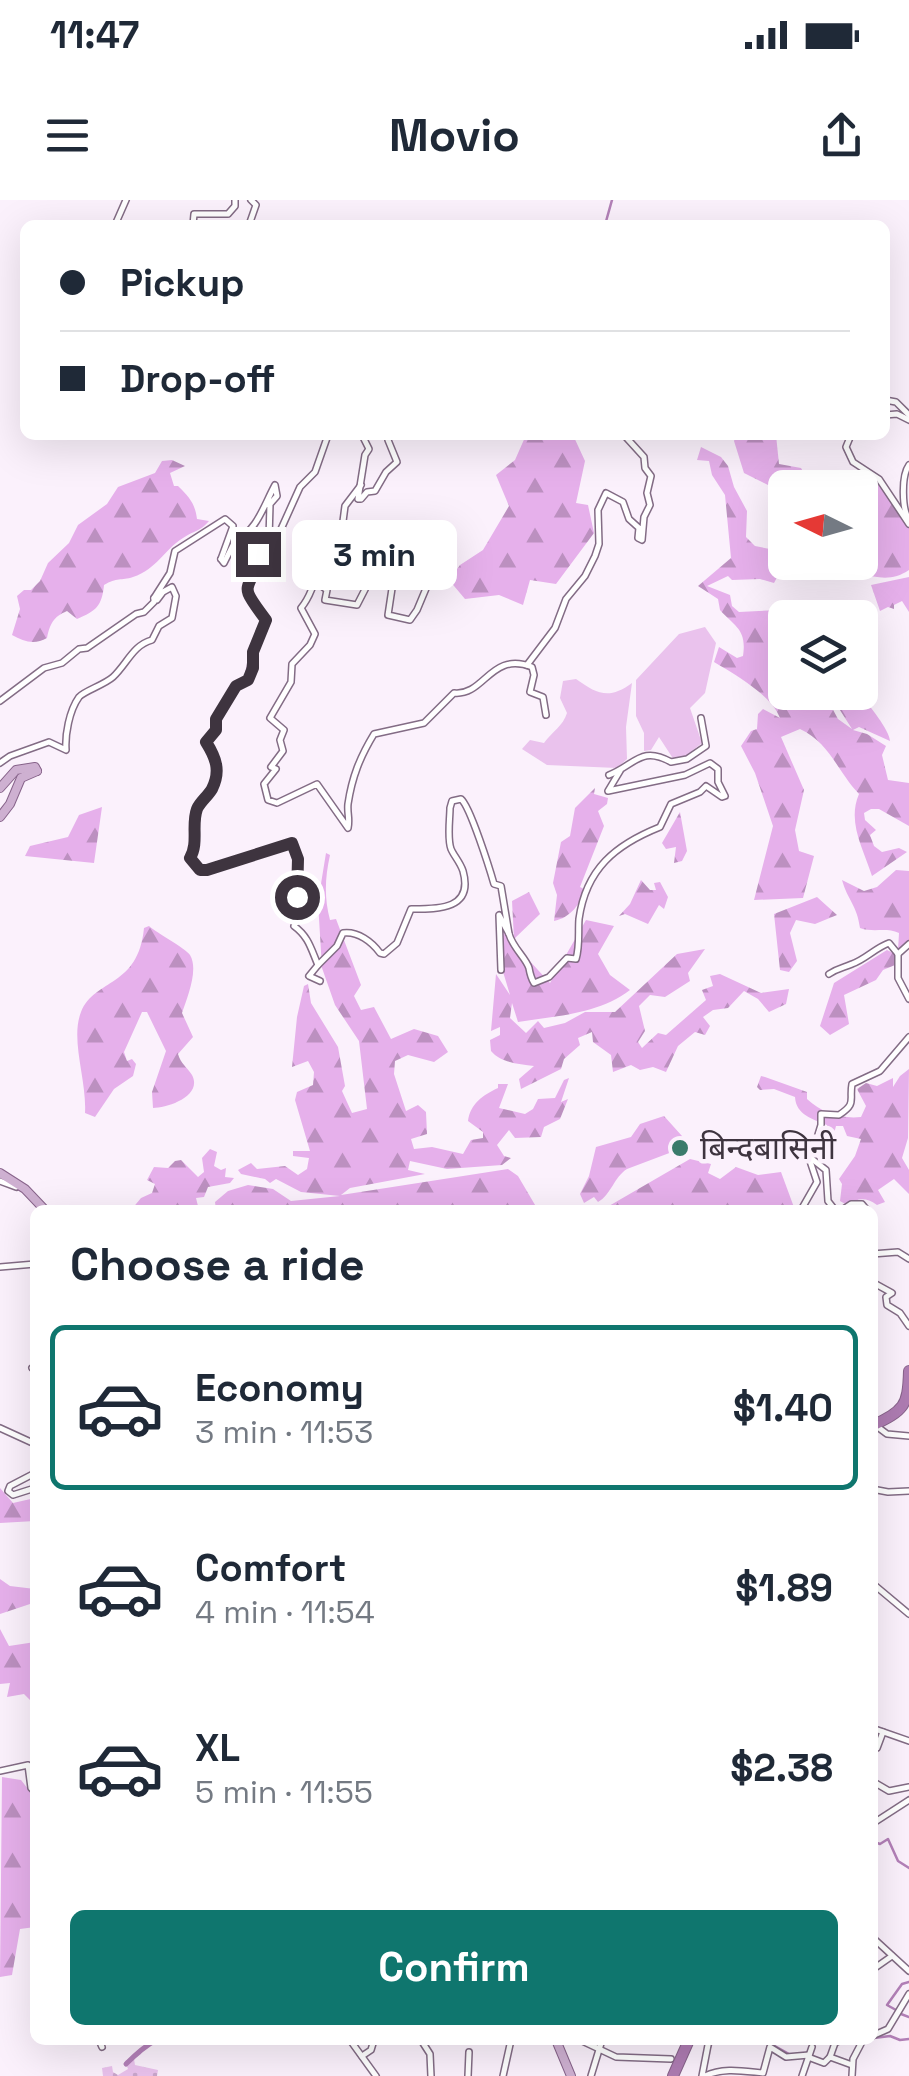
<!DOCTYPE html>
<meta charset="utf-8">
<style>
:root{--surface:#fff;--page:#f2f2f3;--text:#1f2937;--muted:#747a83;--line:#e0e1e3;--accent:#0f766e}
body{margin:0;font-family:"Space Grotesk","Noto Sans Devanagari",sans-serif;background:var(--page);color:var(--text);height:100vh;display:flex;flex-direction:column;font-size:38px;white-space:nowrap}
*{box-sizing:border-box;margin:0}
p{font-size:32px;color:var(--muted)}
.icon{flex:none;width:55px;height:55px;fill:none;stroke:currentColor;stroke-width:2;stroke-linecap:round;stroke-linejoin:round}
.map{position:relative;flex:1;overflow:hidden}
.panel{position:absolute;left:30px;top:1005px;width:848px;height:840px;display:flex;flex-direction:column;background:var(--surface);border-radius:15px;box-shadow:0 10px 40px #0002}
.panel>*{flex:none}
.hud{position:absolute;left:20px;top:20px;width:870px;height:220px;border-radius:15px;box-shadow:0 10px 40px #0002;display:grid;align-content:center;height:220px;padding:0 40px;background:var(--surface)}
.needle{width:65px;rotate:275deg}
.controls{position:absolute;left:768px;top:270px;display:grid;gap:20px}
.controls a{display:grid;place-items:center;width:110px;height:110px;border-radius:15px;background:var(--surface);box-shadow:0 10px 40px #0002;font-size:50px}
.end{position:absolute;width:45px;height:45px;margin:-22px;border:12px solid #3e343f;background:#fff;box-shadow:0 0 0 5px #fff}
.from{border-radius:50%}
.bubble{position:absolute;height:70px;border-radius:15px;background:var(--surface);box-shadow:0 10px 40px #0002;font-size:32px;font-weight:700;line-height:70px;text-align:center}
.hud b{display:flex;align-items:center;gap:35px;height:95px;font-size:38px}
.hud b+b{border-top:2px solid var(--line)}
.hud i{width:25px;height:25px;background:var(--text)}
ul{padding:0;list-style:none}
li{display:flex;align-items:center;gap:30px;height:165px;margin:0 20px 15px;padding:0 20px;border:5px solid transparent;border-radius:15px}
li div{flex:1}
li b{display:block;font-size:38px}
li em{font-style:normal;font-weight:700}
li.active{border-color:var(--accent)}
li>.icon{width:90px;height:90px;stroke-width:1.5}
h2{padding:0 40px;font-size:45px;line-height:120px}
.cta{display:flex;gap:20px;margin-top:auto;padding:20px 40px}
.cta a{flex:1;height:115px;border-radius:15px;background:var(--accent);color:#fff;font-size:40px;font-weight:700;line-height:115px;text-align:center}
.status{display:flex;justify-content:space-between;align-items:center;height:70px;padding:0 50px;background:var(--surface);direction:ltr}
.status svg{height:28px;fill:currentColor}
header{display:flex;justify-content:space-between;align-items:center;height:130px;padding:0 40px;background:var(--surface);font-size:45px;font-weight:700}
.map>svg:first-child{display:block}
.grass{fill:url(#grass-dots)}
.forest{fill:url(#forest-firs)}
.park{fill:#eac2ed}
.lines{fill:none;stroke-linecap:round;stroke-linejoin:round}
.stream{stroke:#b380b8;stroke-width:2.5}
.canal{stroke:#b380b8;stroke-width:5}
.minor-casing{stroke:#836c85;stroke-width:8}
.major-casing{stroke:#87638a;stroke-width:10}
.highway-casing{stroke:#87638a;stroke-width:12}
.minor{stroke:#fff;stroke-width:5}
.major{stroke:#ceb0d1;stroke-width:8}
.highway{stroke:#ae7cb2;stroke-width:10}
.route{stroke:#3e343f;stroke-width:12}
.poi-dot{fill:#3a7b6b;stroke:#fbf1fc;stroke-width:4}
.labels{text-anchor:middle;dominant-baseline:central;stroke-width:9;stroke-linejoin:round;paint-order:stroke}
.poi-label{font-size:32px;fill:#3e343f;stroke:#fbf1fc;text-anchor:start}
</style>
<div class="status"><b>11:47</b><svg viewBox="0 0 49 12"><path d="M0 12V9h3v3zM5 12V6h3v6zM10 12V3h3v9zM15 12V0h3v12zM26 1h20v11H26zM47 4h2v5h-2z"/></svg></div>
<header><svg class="icon" aria-label="menu" viewBox="0 0 24 24"><path d="M4 6h16M4 12h16M4 18h16"/></svg>Movio<svg class="icon" aria-label="share" viewBox="0 0 24 24"><path d="M12 15V3M7 8l5-5 5 5M5 13v7h14v-7"/></svg></header>
<div class="map">
<svg width="909" height="1876" viewBox="0 0 909 1876">
<defs>
<pattern id="grass-dots" width="8" height="8" patternUnits="userSpaceOnUse" patternTransform="scale(2.5)"><rect width="8" height="8" fill="#eac2ed"/><path d="M2 2h.1M6 6h.1" fill="none" stroke="#caa7cc" stroke-width="1.8" stroke-linecap="round"/></pattern>
<pattern id="forest-firs" width="22" height="20" patternUnits="userSpaceOnUse" patternTransform="scale(2.5)"><rect width="22" height="20" fill="#e6b0eb"/><path d="M5 1l3.5 6h-7zM16 11l3.5 6h-7z" fill="#bc90c0"/></pattern>
</defs>
<rect width="100%" height="100%" fill="#fbf1fc"/>
<path class="grass" d="M142,1846l-1,8 -7,5 1,6 23,5 -1,6h-54l-1,-8 10,-2 1,6 5,3 10,-6 -3,-8 11,-5z"/>
<g class="forest">
<path d="M526,235h47l12,26 -9,42 12,2 6,28 -38,51 -26,-4 -7,25 -24,-10 -34,4 -16,-19 11,-15 23,-15 26,-44 -13,-31 19,-15z"/>
<path d="M736,235h40l3,29 22,4 4,7 -12,3 1,4 11,5 2,-6 6,6 -37,2 -32,-16 -10,-32z"/>
<path d="M701,247l20,10 7,9 6,21 13,24 -1,26 9,9 20,4c8,12 6,21 -1,33l-14,-4 -28,1 -4,-4 -21,10 23,9 2,11 7,6 40,-2 9,4 -3,12 -9,6 -1,6 3,4 -1,8 4,7 4,-1v36l29,1 4,10 13,3 7,13 14,10 -14,-22 4,-4 9,2 2,-9h8c7,7 29,35 29,45l-31,-14 -6,3 14,4 19,12 -4,9 6,25 21,3v43l-30,-17h-8l-7,4 1,7 11,10 -6,5 4,11 8,6 17,-4 8,4 -35,24c-9,-28 -25,-54 -13,-82 -22,-23 -29,-51 -59,-65l-19,8 23,53 -9,40 4,21 15,5 -11,42 -49,2 19,-74 -18,-53 -14,-27 10,-15 6,-2 1,-15 5,-5 17,9c-9,-23 -44,-43 -66,-56l5,-15 18,11 6,-2c4,-27 -8,-29 -23,-46l-2,-11 -20,-13 33,-28 -6,-63 -13,-20 -3,-14 -12,-1z"/>
<path d="M172,260l13,6 -15,7 4,13h4c11,11 17,17 19,33l12,2c-8,10 -16,10 -26,17 -19,12 -26,31 -50,39 -12,4 -16,0 -29,8 -2,21 -8,26 -27,34l-10,-8c-14,6 -17,13 -20,27 -12,7 -23,4 -35,-3l8,-26 -3,-13 7,-6h7l9,-9 8,-18 21,-20 9,-18 29,-21 11,-17 37,-14 7,-12z"/>
<path d="M869,282l12,1 28,42v45c-16,11 -30,8 -48,4l-4,4h-5l5,-4 -4,-11 7,-1v-72z"/>
<path d="M909,377v35l-7,-11 -8,4v4l-6,-2 -8,4 -9,-26z"/>
<path d="M595,588l-1,6 14,4 -1,6 -9,7 6,15 -24,61 4,2c-2,14 -14,29 -30,32l3,-26 -4,-12 8,-41 9,-6 5,-28z"/>
<path d="M102,607l-8,56 -69,-7 5,-10 38,-9 11,-22z"/>
<path d="M680,612l7,39 -5,10 -8,2 2,-16 -10,2 -4,-6z"/>
<path d="M326,653l4,2c-5,23 -6,42 0,65l6,-1 25,66 -7,11 7,14 13,-3 17,32 23,-10 24,7 10,16 -14,10 -26,-7 -13,6 -1,13 12,37 12,-6 8,7 1,22 -16,5 3,10 18,-2 31,7 8,-14 12,-2v-6l-15,-11c2,-17 15,-26 30,-33v-4h10l-9,24 26,6 8,-5 5,-10 17,-1 9,-18 5,-2 -8,24 7,-3 -8,20 -16,8 -3,10 -26,1 -6,-8 -12,15 7,11 7,2 -9,7 -55,4 -37,-8 -2,9 17,4 -75,14 -9,7 167,-26 10,7 20,34h-322l-1,-8 13,-11 20,-6 25,4 18,12 49,-5 -39,-4 -25,-13 -6,4 -5,-4 -24,-5 -3,-4 13,-7 6,6 28,-3 13,9 9,-6 2,-11 -16,-2v-5h17l-15,-51 2,-8 16,-7 1,-13 -6,-11 -16,6 5,-50 7,-31 4,-2 3,19 27,44 7,39 -3,5 10,22 15,-4 -8,-68 -24,-36 -13,-37 -4,-66z"/>
<path d="M896,670l13,1v73l-4,7 -7,-1 1,-17c-13,-6 -25,0 -39,-5 -3,-23 -12,-27 -18,-48l22,11 13,-4z"/>
<path d="M641,680l9,10h6l-2,-7 6,-1 8,15 -4,12 -5,-4 -11,19 -23,-10 -6,2 11,-12z"/>
<path d="M529,692l11,22 -26,25 -2,-38z"/>
<path d="M817,697l20,18 -22,9 -19,-4 -6,13 7,28 -8,11 -9,-2 -6,-56z"/>
<path d="M586,720l28,6 -16,28 12,21 20,15c-31,24 -74,26 -112,32l-6,-19 -2,15 16,15 12,-12 6,7 21,-5 20,-11h30l62,-58 28,-5 -17,24 2,8 -25,16 -15,-2 -11,11 6,25 -7,11 4,6 16,-15 8,2 40,-35 -4,-10 11,-4 -3,-10 10,-2 41,19 28,-4 -3,15 -17,8 -11,-13 -14,-8 -16,17 -15,2 -10,7 7,9 -5,9 -10,-3 -17,14 -12,26 -13,-5 -13,3 -9,-5 -18,7 -2,-17 -18,-13 -1,-10 -14,6 2,7 -16,14 -3,10 -40,20 -2,-10 15,-13c-15,-2 -33,-3 -43,-15l-1,-11 10,-5v-8l-9,4 5,-57 14,21 -9,-30 2,-33 47,51z"/>
<path d="M149,726c8,7 36,22 41,29 9,15 -3,43 -8,58l11,24 -15,17c3,10 9,13 14,21 11,21 -24,33 -39,33l-1,-16 14,-41 -19,-39h-5l-18,40 3,9 5,-2 4,5 -3,12 -19,13 -19,28 -10,-4c2,-33 -15,-73 -4,-101 14,-34 57,-24 63,-84z"/>
<path d="M887,750l12,6 -4,9 -12,5 -7,10 -32,15 5,29 -19,11 -10,-9 14,-43z"/>
<path d="M909,869l-1,69 -6,20 7,12v24l-15,-15 -16,11 7,12 -8,3c-12,-8 -18,-7 -30,0l-7,-4 2,-17 -3,-5 16,-23 6,-17 -14,-3 -4,-10h-7l-2,8 -7,-1v-8c-14,-6 -31,-10 -32,-28l-21,-8 -14,1 -3,-3 4,-11 4,1 42,15v7c15,14 34,20 54,18l5,-11 -9,-17 9,-6 11,3 16,-8v9l7,-11z"/>
<path d="M664,916l18,20 -10,16 -45,17c-13,8 -16,26 -29,33l-4,-5 -10,6 -4,-9 9,-18 7,-29 35,-10 9,-13z"/>
<path d="M210,949l7,3 -3,14 7,4 5,-2 -1,9 9,1 -4,5 -22,4 -4,10 -8,1 3,12h-68l10,-12 11,-5 3,-9 -8,-4 7,-13 14,1 7,-7 6,-1 17,17 6,-5 -2,-14z"/>
<path d="M690,959l21,5 -3,9 12,6 16,-12 22,8 23,-3 14,38h-193z"/>
<path d="M0,1288l13,15 22,-5v23l-35,2z"/>
<path d="M0,1379l10,7 25,3v16l-5,-1 -30,10z"/>
<path d="M0,1429l9,17 26,-4v63l-11,-11 -17,3 3,-14 -10,1z"/>
<path d="M2,1577l19,3 14,18v129l-15,2 -8,46 -12,2z"/>
</g>
<g class="park">
<path d="M705,427l11,16 -11,50 -15,15 12,35 -19,15 -9,2 -15,-23 -8,13 -7,1v-18l-8,-17v-36l43,-46z"/>
<path d="M576,479c21,15 33,21 56,4l-6,44 1,32 -10,9 -70,-3 -25,-16 8,-9 14,3c8,-11 19,-17 23,-30l-7,-15 3,-17z"/>
</g>
<g class="lines">
<g class="stream">
<path d="M605,25l7,-25"/>
<path d="M872,1641l8,3 8,-5 10,22 11,7"/>
<path d="M896,1810l-9,-5 15,-21 7,-2"/>
<path d="M901,1814l8,3"/>
<path d="M874,1838l16,-2 10,4 9,-1"/>
<path d="M726,1840l8,3 8,-3"/>
<path d="M751,1840l14,3"/>
<path d="M850,1840h8"/>
<path d="M773,1845l16,9"/>
<path d="M709,1850l4,-10"/>
</g>
<path class="canal" d="M126,1864c9,-9 19,-18 30,-24"/>
<defs>
<g id="minor">
<path d="M115,25l11,-25"/>
<path d="M193,25l1,-11h34l7,-8v-6"/>
<path d="M249,25l7,-20 -5,-5"/>
<path d="M885,200l11,2 13,13"/>
<path d="M885,215l12,-1 12,6"/>
<path d="M362,235l7,14 -4,6 -7,44h3l6,-7 8,-1 11,-19 11,-10 -9,-22 1,-5"/>
<path d="M851,235l-5,12 7,15 26,17 30,45"/>
<path d="M909,265c-8,11 -7,45 0,54"/>
<path d="M361,285l-16,21 -3,23 -11,16 4,4c-3,13 -11,18 -18,29 -7,12 -6,18 -16,30l14,26 -5,11 -18,19 -1,18 -21,36 14,12 -4,10 3,11 -12,16 5,2 -12,15 4,16 9,3 40,-19 31,44c2,-10 -1,-15 0,-24 4,-27 12,-47 26,-70l50,-11 30,-30c31,3 36,-42 78,-26l2,8 -4,17 13,5 3,18"/>
<path d="M257,349l5,3 15,-14 23,-51 15,-15 13,-37"/>
<path d="M221,359l3,4 11,-22c22,-10 29,-36 40,-56l2,11 -7,8 -1,35 -12,10c1,44 -26,25 9,71l-13,32 -5,28 -12,6 -19,33 -1,11 -10,12c10,16 15,29 6,47 -4,7 -12,13 -15,20 -6,16 2,34 -6,50l9,11h7l85,-27 6,16v59l-4,8c15,11 17,23 24,39l-9,11 11,5"/>
<path d="M315,381l12,9 -2,10 32,5 20,-39 9,-8 10,4 -8,53 22,5 7,-10 23,-55"/>
<path d="M527,465l28,-37 11,-29 19,-23 10,-20 4,-12 -1,-34 8,-17 17,9 6,17 10,9 -1,10 4,2 2,-23 6,-12 -3,-12 4,-17 -6,-8 -1,-11 -20,-22"/>
<path d="M0,501l44,-33 18,-5 17,-14 8,-1 49,-34 8,-2 10,-10v-4"/>
<path d="M0,563l10,-7 39,-14 17,8c-1,-15 3,-39 13,-53 5,-6 25,-12 34,-20 14,-13 20,-32 39,-37l7,-14 13,-8 4,-22 -4,-9 -9,5 -6,8 -3,-2 16,-25 5,-22 50,-32 8,7 -12,33"/>
<path d="M609,575c26,-10 32,-30 62,-13l16,-3 19,-13 -5,-28"/>
<path d="M509,734c4,14 17,24 20,34 1,6 2,10 5,15l15,-6 18,-19 9,1c4,-13 2,-27 3,-40 7,-50 36,-74 81,-92l11,-23 29,-12 6,-6 16,11 3,-1 -7,-14v-13l-8,-6 -25,12 -77,16 12,-20"/>
<path d="M898,754v24l11,21"/>
<path d="M318,765l19,-19 6,-13c15,-2 29,9 37,20l4,1 13,-11 14,-34c26,0 63,1 52,-38 -3,-9 -9,-15 -12,-22 -4,-11 -1,-30 -1,-41l2,-7 9,-2c9,7 29,71 33,85l7,2 8,48 -10,-19 2,55"/>
<path d="M829,774c9,-6 14,-6 23,-10 14,-5 23,-16 37,-21l9,11 11,-10"/>
<path d="M812,959l14,11 2,31 7,9"/>
<path d="M0,981l16,6"/>
<path d="M801,1010l16,-28 -7,-21 11,-36v-11l18,1c18,-12 10,-14 13,-31l28,-13 29,-34"/>
<path d="M842,1010l9,-6h11l5,6"/>
<path d="M872,1018v19"/>
<path d="M872,1054l26,-2 11,7"/>
<path d="M0,1067l35,-3"/>
<path d="M872,1082l20,11 -6,4 1,8 13,8 9,13"/>
<path d="M32,1168l3,-1"/>
<path d="M875,1225l12,9 22,2"/>
<path d="M0,1228l35,16"/>
<path d="M35,1273l-25,13 -2,5 5,4 22,-7"/>
<path d="M872,1289l16,3 21,-1"/>
<path d="M872,1383l37,31"/>
<path d="M872,1528l37,13"/>
<path d="M872,1550l5,-2 6,-16"/>
<path d="M0,1571l28,-6 3,23 4,4"/>
<path d="M872,1581l17,10 20,-4"/>
<path d="M872,1624l37,-24"/>
<path d="M872,1737l37,34"/>
<path d="M872,1770l20,-14"/>
<path d="M872,1836l16,-7 21,-35"/>
<path d="M99,1840l3,7"/>
<path d="M350,1840l26,36"/>
<path d="M421,1840l9,14 1,22"/>
<path d="M580,1840l36,17 55,2"/>
<path d="M765,1840l7,2"/>
<path d="M362,1856l9,-6 3,-10"/>
<path d="M808,1857l16,6 6,-6 22,8"/>
<path d="M830,1857l5,-14 6,-3"/>
<path d="M468,1876l1,-24"/>
<path d="M503,1876l8,-36"/>
<path d="M591,1876l11,-36"/>
<path d="M702,1876l7,-36"/>
<path d="M705,1876c18,-9 38,-5 58,-3l7,-26 16,10 23,-2"/>
<path d="M802,1876l10,-29"/>
<path d="M852,1876l1,-17 10,-19"/>
</g>
<g id="major">
<path d="M0,588l16,-18 19,-3 2,4"/>
<path d="M0,617l10,-13 11,-26 16,-7"/>
<path d="M0,973l25,16 20,21"/>
<path d="M556,1840l15,36"/>
</g>
<g id="highway">
<path d="M872,1226c32,-16 36,-19 37,-55"/>
<path d="M673,1876l16,-36"/>
</g>
</defs>
<use href="#minor" class="minor-casing"/>
<use href="#major" class="major-casing"/>
<use href="#highway" class="highway-casing"/>
<use href="#minor" class="minor"/>
<use href="#major" class="major"/>
<use href="#highway" class="highway"/>
</g>
<g class="lines">
<path class="route" d="M258,354c-7,42 -23,25 8,66l-13,32v16l-5,12 -12,6 -20,33v11l-10,12c10,16 15,29 6,47 -4,7 -12,13 -15,20 -6,16 2,34 -7,49l10,12h7l85,-27 6,16 -1,38"/>
</g>
<circle class="poi-dot" cx="680" cy="948" r="10"/>
<g class="labels">
<g class="poi-label">
<text x="700" y="948">बिन्दबासिनी</text>
</g>
</g>
</svg>
<div class="controls">
<a><svg class="needle" viewBox="-14 -14 28 28"><path d="M0-13l5 13h-10z" fill="#e53935"/><path d="M0 13l5-13h-10z" fill="#747a83"/></svg></a>
<a><svg class="icon" aria-label="layers" viewBox="0 0 24 24"><path d="M12 4l9 5-9 5-9-5zM3 14l9 5 9-5"/></svg></a>
</div>
<i class="end from" style="left:297px;top:697px"></i>
<i class="end" style="left:258px;top:354px"></i>
<div class="bubble" style="left:292px;top:320px;width:165px">3 min</div>
<div class="hud">
<b><i class="from"></i>Pickup</b>
<b><i></i>Drop-off</b>
</div>
<section class="panel">
<h2>Choose a ride</h2>
<ul>
<li class="active"><svg class="icon" aria-label="car" viewBox="0 0 24 24"><path d="M5 17H2v-5l4-1 3-4h7l3 4 3 1v5h-3M9 17h6M6 11h13"/><circle cx="7" cy="17" r="2"/><circle cx="17" cy="17" r="2"/></svg><div><b>Economy</b><p>3 min · 11:53</p></div><em>$1.40</em></li>
<li><svg class="icon" aria-label="car" viewBox="0 0 24 24"><path d="M5 17H2v-5l4-1 3-4h7l3 4 3 1v5h-3M9 17h6M6 11h13"/><circle cx="7" cy="17" r="2"/><circle cx="17" cy="17" r="2"/></svg><div><b>Comfort</b><p>4 min · 11:54</p></div><em>$1.89</em></li>
<li><svg class="icon" aria-label="car" viewBox="0 0 24 24"><path d="M5 17H2v-5l4-1 3-4h7l3 4 3 1v5h-3M9 17h6M6 11h13"/><circle cx="7" cy="17" r="2"/><circle cx="17" cy="17" r="2"/></svg><div><b>XL</b><p>5 min · 11:55</p></div><em>$2.38</em></li>
</ul>
<div class="cta"><a>Confirm</a></div>
</section>
</div>
